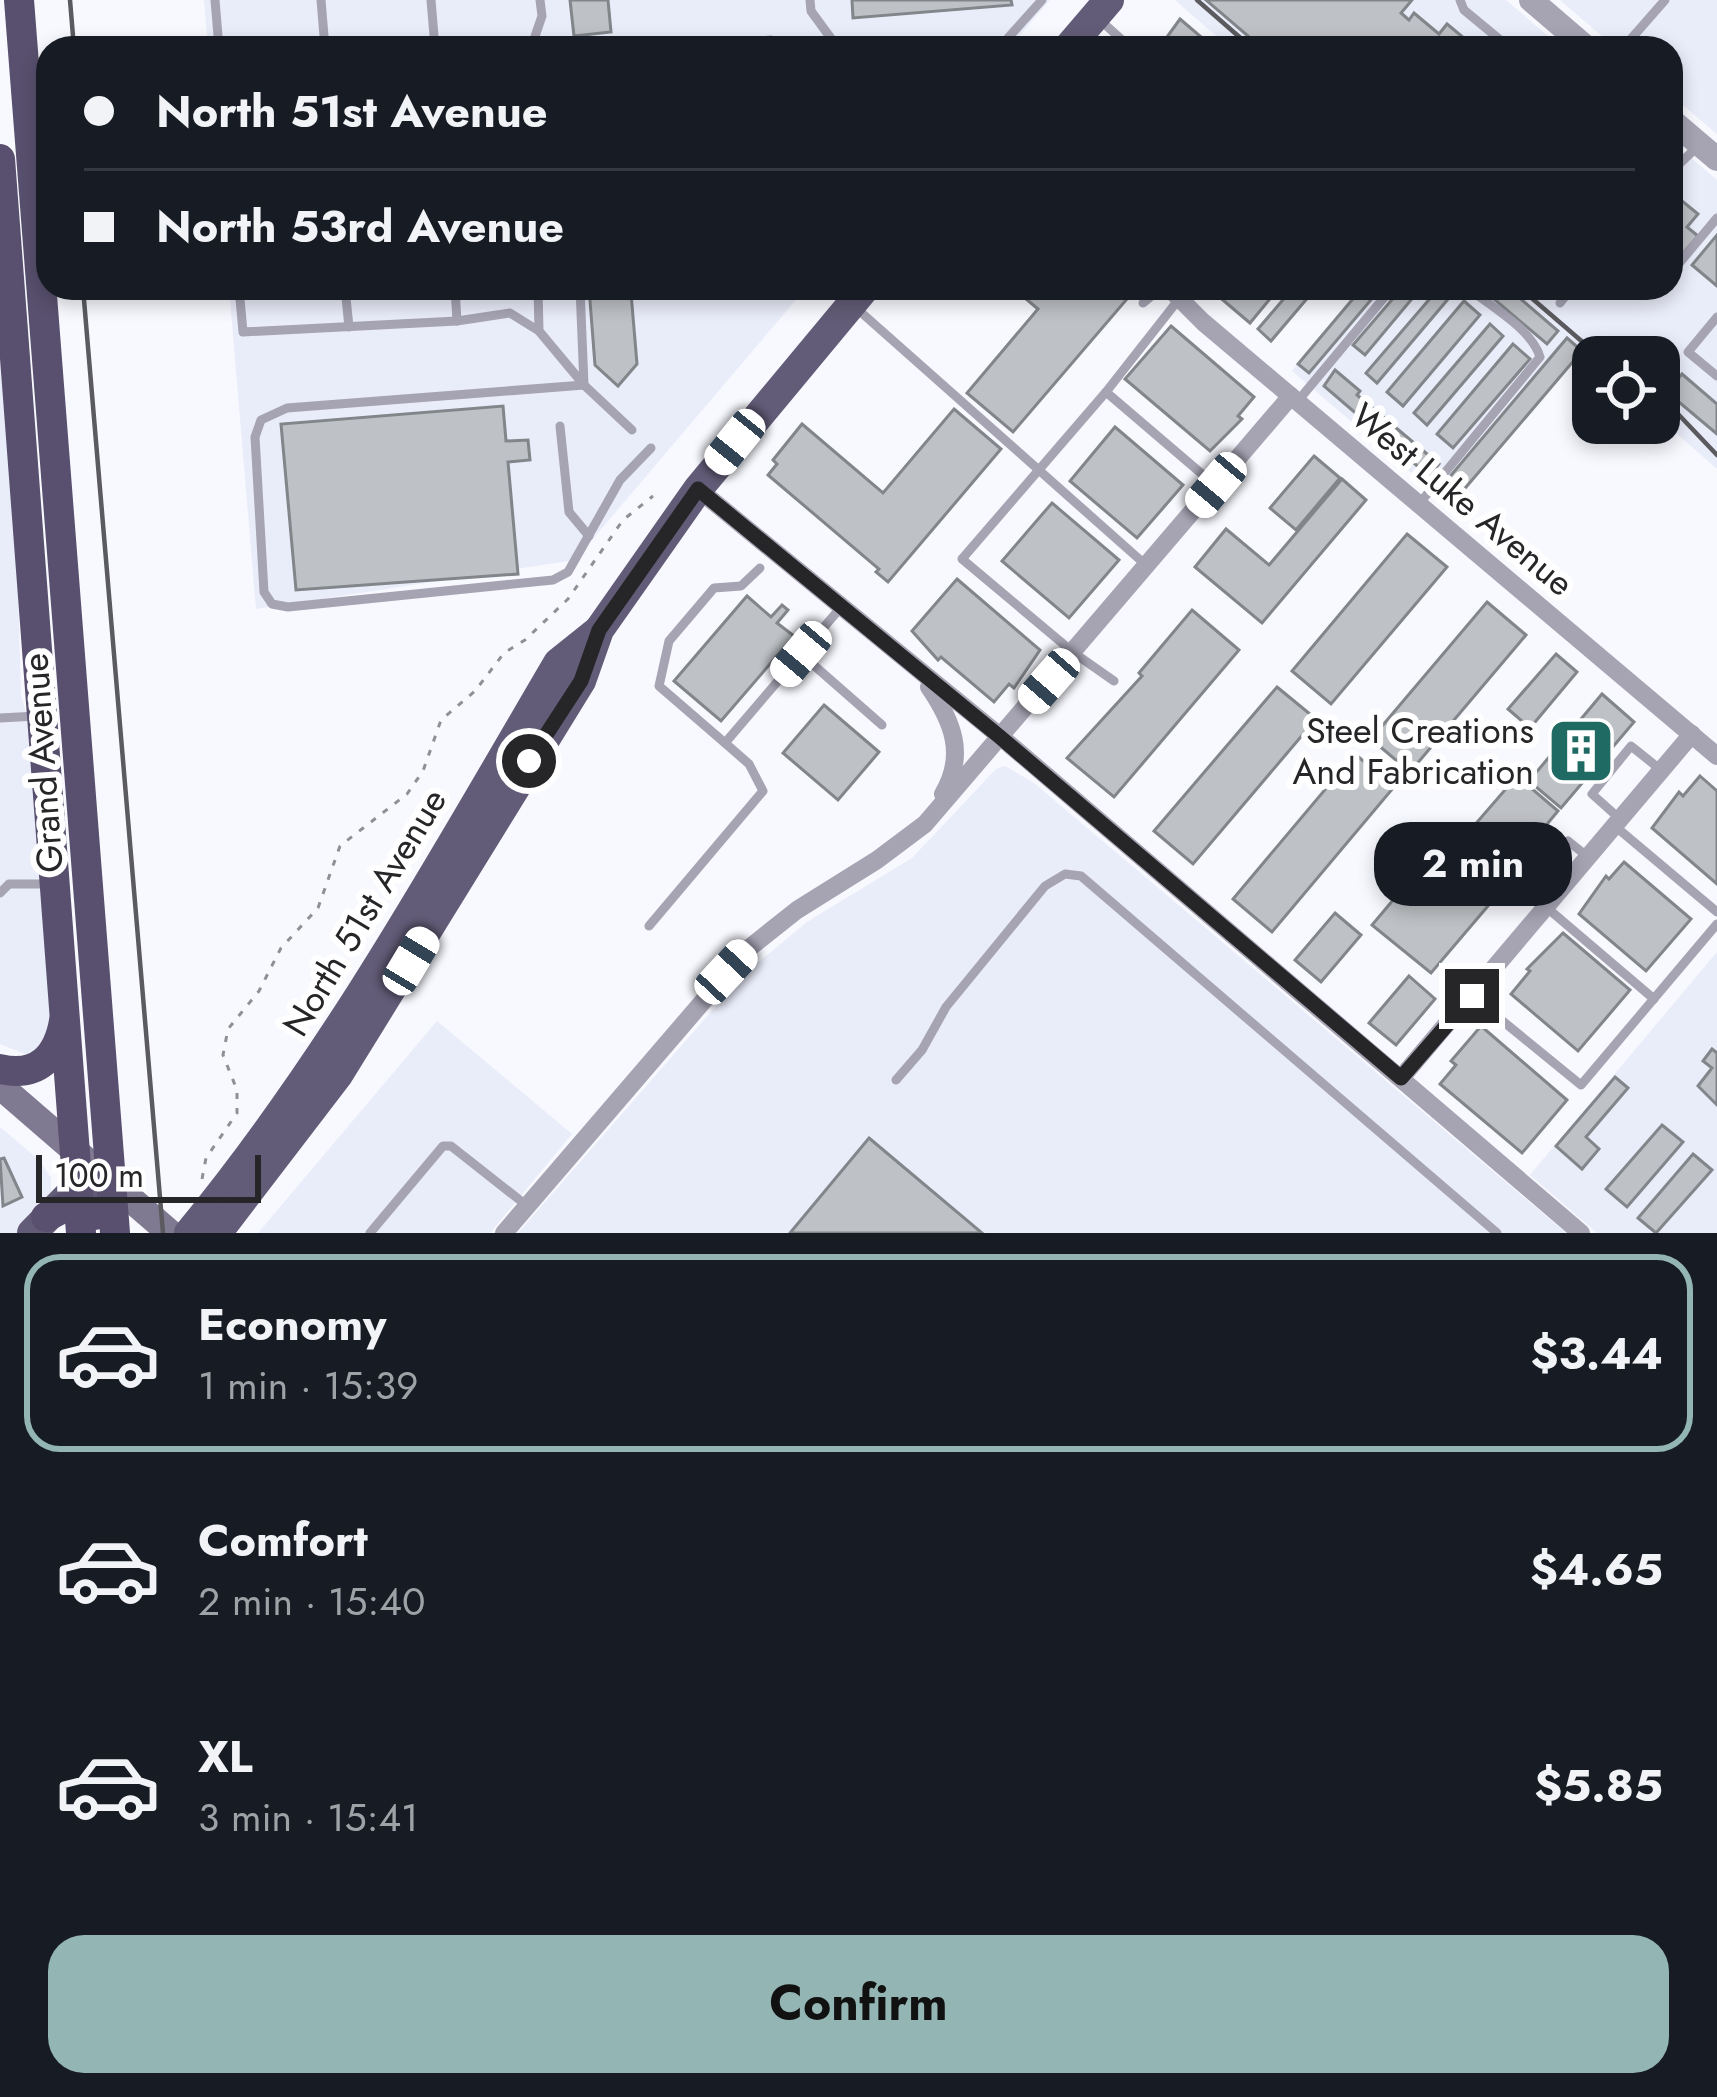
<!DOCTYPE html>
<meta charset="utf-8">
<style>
:root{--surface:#171b24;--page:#20242c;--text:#f1f3f6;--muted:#9ea1a6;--line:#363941;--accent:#93b5b4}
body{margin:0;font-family:Jost,sans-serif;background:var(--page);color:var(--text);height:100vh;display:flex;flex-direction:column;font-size:45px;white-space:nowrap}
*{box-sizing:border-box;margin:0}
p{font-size:39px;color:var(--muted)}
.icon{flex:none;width:66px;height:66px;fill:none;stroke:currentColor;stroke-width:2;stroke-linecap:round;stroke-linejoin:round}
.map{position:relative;height:1233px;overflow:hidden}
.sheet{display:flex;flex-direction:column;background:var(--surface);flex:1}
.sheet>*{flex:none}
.guide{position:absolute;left:36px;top:36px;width:1647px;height:264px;border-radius:36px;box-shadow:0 6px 18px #0003;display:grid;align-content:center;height:264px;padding:0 48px;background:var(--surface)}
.tools{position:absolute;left:1572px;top:336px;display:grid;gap:24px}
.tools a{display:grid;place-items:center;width:108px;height:108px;border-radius:24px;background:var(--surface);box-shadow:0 6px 18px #0003;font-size:60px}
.scale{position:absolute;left:36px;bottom:30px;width:225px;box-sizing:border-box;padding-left:12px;border:6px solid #262629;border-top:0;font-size:33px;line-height:42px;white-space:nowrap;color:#262629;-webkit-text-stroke:9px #fff;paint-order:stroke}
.end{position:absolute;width:54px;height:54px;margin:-27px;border:15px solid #262629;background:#fff;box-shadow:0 0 0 6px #fff}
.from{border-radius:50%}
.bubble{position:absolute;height:84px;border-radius:36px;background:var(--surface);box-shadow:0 6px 18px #0003;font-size:39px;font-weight:700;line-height:84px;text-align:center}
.car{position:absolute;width:36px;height:72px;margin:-36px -18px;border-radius:15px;box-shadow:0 0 9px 3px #0007;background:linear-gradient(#fff 24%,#345 0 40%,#fff 0 76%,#345 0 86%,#fff 0)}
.guide b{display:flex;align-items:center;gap:42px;height:114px;font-size:45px}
.guide b+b{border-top:3px solid var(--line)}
.guide i{width:30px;height:30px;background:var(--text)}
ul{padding:21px 0 0;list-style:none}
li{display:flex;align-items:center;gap:36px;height:198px;margin:0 24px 18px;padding:0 24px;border:6px solid transparent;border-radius:36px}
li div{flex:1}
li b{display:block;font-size:45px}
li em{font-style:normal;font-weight:700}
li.on{border-color:var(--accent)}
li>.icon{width:108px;height:108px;stroke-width:1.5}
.button{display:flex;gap:24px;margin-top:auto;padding:24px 48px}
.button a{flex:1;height:138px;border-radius:36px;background:var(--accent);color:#111;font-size:48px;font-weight:700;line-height:138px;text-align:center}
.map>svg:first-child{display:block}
.built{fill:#e9ecf9}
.building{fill:#bec1c5;stroke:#828589;stroke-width:3}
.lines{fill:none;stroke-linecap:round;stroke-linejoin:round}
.path{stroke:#909094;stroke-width:3;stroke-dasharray:6 9;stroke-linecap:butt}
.service{stroke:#a6a3b3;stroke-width:9}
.minor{stroke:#a6a3b3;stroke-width:18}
.tertiary{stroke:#a6a3b3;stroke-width:24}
.secondary{stroke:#7f7991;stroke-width:27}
.primary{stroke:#635c78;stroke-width:30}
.trunk{stroke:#58506e;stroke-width:30}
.rail{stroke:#5b5b5f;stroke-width:4.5}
.route{stroke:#262629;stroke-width:15}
.labels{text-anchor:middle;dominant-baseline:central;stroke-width:12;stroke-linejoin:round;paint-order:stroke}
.street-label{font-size:36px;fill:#262629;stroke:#fff}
.poi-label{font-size:36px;fill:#262629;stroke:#fff;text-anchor:end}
</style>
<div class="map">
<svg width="1717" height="1233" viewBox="0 0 1717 1233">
<rect width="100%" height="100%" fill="#f8f9fe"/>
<g class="built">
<path d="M204,0h846l-41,48h-801z"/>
<path d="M1175,0h331l56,48h-332z"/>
<path d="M1560,0h157v134l-46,-39v-47h-55z"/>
<path d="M1671,141l46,39v289l-58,-51v-61h-66v4l-11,-9 -132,154 -158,-135 70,-83h309z"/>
<path d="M229,288h577l-231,272 -319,49z"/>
<path d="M0,322l16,201 5,172 11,39 20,302 -22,20 -30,-12z"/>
<path d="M1005,766l29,17 532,450h-1048l226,-259 63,-52 105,-64 84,-89z"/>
<path d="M1717,952v281h-120l-67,-58z"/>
<path d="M437,1021l135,113 -82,99h-232z"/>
<path d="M0,1127l40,34 11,17v17l-31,38h-20z"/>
</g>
<g class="building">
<path d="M570,0h38l3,32 -37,4z"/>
<path d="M852,0h159l1,5 -159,13z"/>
<path d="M1206,0h206l-11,13 8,7 5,-7 25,21 8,-10 24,20 5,-5 6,4 4,-4 7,6 -3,3h-228z"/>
<path d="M1180,19l34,29h-55z"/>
<path d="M1671,192l27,22 -11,13 11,9 -18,21 -9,-8z"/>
<path d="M1717,235v51l-25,-21z"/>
<path d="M589,288h46l-4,5 6,71 -19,22 -23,-21z"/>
<path d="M1013,288h94l20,11 -114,133 -46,-39 71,-84z"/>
<path d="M1223,288h56l-29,35 -33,-28z"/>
<path d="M1293,288h23l-45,53 -13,-12z"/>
<path d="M1362,288h19l-72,85 -11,-9z"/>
<path d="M1402,288h19l-56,67 -12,-10z"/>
<path d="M1439,288l15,4 -77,91 -11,-10z"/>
<path d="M1481,288h27l50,43 -11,13z"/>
<path d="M1464,301l16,14 -77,91 -16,-14z"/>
<path d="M1490,324l13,12 -76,89 -13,-12z"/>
<path d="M1171,326l83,71 -16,19 4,3 -32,32 -85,-72z"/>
<path d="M1567,338l15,13 -126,148 -15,-12z"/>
<path d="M1513,344l17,15 -77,89 -16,-14z"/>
<path d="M1335,370l25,21 -3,4 82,69 -10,12 -105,-90z"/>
<path d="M1682,374l35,30v30l-50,-42z"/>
<path d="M503,406l3,35 22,-1 2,20 -22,2 10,112 -222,16 -15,-166z"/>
<path d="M954,409l47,40 -113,133 -12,-10 3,-3 -111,-94 9,-11 -4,-4 29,-36 81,69z"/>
<path d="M1115,427l68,58 -46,53 -67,-57z"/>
<path d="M1314,456l26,22 -44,52 -26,-22z"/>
<path d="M1342,479l24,21 -104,123 -67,-56 31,-38 43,36z"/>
<path d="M1052,503l67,57 -50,58 -67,-57z"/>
<path d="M1407,534l40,33 -116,137 -39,-33z"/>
<path d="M957,579l83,71 -26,38 -5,-4 -15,18 -53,-45 -3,3 -26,-29z"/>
<path d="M747,596l24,21 11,-12 6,5 -11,13 17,13 -73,85 -47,-40z"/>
<path d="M1487,602l39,33 -116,137 -39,-33z"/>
<path d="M1192,610l47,40 -125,147 -47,-39 75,-82 -3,-3z"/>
<path d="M1556,654l21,18 -47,56 -22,-19z"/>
<path d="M1277,687l39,32 -123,145 -39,-33z"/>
<path d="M1602,694l32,28 -73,86 -32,-27z"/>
<path d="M824,705l55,47 -41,48 -55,-47z"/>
<path d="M1355,754l39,33 -122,145 -39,-33z"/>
<path d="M1517,776l41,35 -44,53 -42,-36z"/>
<path d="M1700,776l17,15v93l-65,-56 27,-36 4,4z"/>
<path d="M1437,848l56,52 -62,73 -59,-48z"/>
<path d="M1624,862l67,57 -45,52 -67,-57 27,-38 3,3z"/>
<path d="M1335,913l26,22 -40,47 -26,-22z"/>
<path d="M1563,933l67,57 -52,61 -67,-57 19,-23 -3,-2z"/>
<path d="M1409,976l26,23 -39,46 -27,-22z"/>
<path d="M1481,1026l86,74 -45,53 -82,-69 16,-19 -5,-4z"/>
<path d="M1712,1049l5,4v52l-19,-19 14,-18 -9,-7z"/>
<path d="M1615,1077l13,11 -42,49 13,12 -17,20 -26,-23z"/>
<path d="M1662,1125l21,17 -56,65 -21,-18z"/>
<path d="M869,1138l113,95h-192z"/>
<path d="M1693,1154l19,16 -56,63 -18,-15z"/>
<path d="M4,1158l18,39 -19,9 -3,-47z"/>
</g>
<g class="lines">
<path class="path" d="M202,1179l4,-21 31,-45v-23l-14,-35 5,-26 31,-38 22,-43 37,-40 22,-62 67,-52 16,-23 18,-51 34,-29 29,-38 21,-13 43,-41 55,-79 30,-24"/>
<g class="service">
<path d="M215,0l4,48"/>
<path d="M321,0l4,48"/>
<path d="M431,0l4,48"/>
<path d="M810,0l1,11 27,37"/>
<path d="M1460,0l4,10 46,38"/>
<path d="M1100,20l31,28"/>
<path d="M531,48l11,-32 -2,-16"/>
<path d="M683,48l88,-8"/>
<path d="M999,48l43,-48"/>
<path d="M1623,48l42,-48"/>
<path d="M1671,172l25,-24"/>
<path d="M1671,273l46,-55"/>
<path d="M239,288l4,44 214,-11 -2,-33"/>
<path d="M345,288l4,39"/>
<path d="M538,288l1,43 45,54 48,45"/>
<path d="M580,288l4,97"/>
<path d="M1143,303l18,-15"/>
<path d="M1560,303l12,-15"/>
<path d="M855,307l292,259"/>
<path d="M1717,317l-29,35 29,24"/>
<path d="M457,321l53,-8 29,18"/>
<path d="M584,385l-297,23 -26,12 -6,17 9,155 8,12 16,3 265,-27 15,-8 52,-92 31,-32"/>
<path d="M1106,392l110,94"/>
<path d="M1297,402l95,-114"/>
<path d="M560,426l9,86 20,24"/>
<path d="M1419,504l121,-147c-8,-28 -50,-51 -72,-69"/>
<path d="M801,654l81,71"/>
<path d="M1114,681l-40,-28 -112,-94 144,-167 73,-93"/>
<path d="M0,718l37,-2"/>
<path d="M725,743l-66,-57 10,-45 45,-53 27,-2 19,-18"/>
<path d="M1620,819l-28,-25 39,-48 30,24"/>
<path d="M1616,827l101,85"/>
<path d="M0,893l9,-9h42"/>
<path d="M1552,900l-21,-17 37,-42 20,16"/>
<path d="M1546,907l108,92"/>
<path d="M649,926l114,-135 -14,-27 -24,-21 117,-137"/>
<path d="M1472,996l109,89 136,-161"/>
<path d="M896,1080l26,-30 24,-43 99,-121 20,-12 16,2 416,357"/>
<path d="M370,1233l73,-87h8l75,59"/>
</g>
<g class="minor">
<path d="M1169,288l34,34 514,434"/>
<path d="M698,489l303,248 580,496"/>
<path d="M929,687c24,35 37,68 14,107"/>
<path d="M1401,1078l291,-344"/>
<path d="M504,1233l244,-284 49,-39 80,-50 48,-36 366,-428"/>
</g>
<g class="tertiary">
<path d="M1531,0l56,48"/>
<path d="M1671,120l46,39"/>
</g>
<path class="secondary" d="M0,1086l170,147"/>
<g class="primary">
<path d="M1068,48l41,-48"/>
<path d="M32,1233l47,-48 34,-1"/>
<path d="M189,1233c145,-176 254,-374 369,-570l40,-32"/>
<path d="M217,1233l121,-158 243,-394 18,-51 99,-141 167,-201"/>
</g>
<g class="trunk">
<path d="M19,0l96,1233"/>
<path d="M0,159l81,1074"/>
<path d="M0,1069c38,9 58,-13 64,-48"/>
<path d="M46,1217l21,-11 28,9"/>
</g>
<g class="rail">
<path d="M70,0l4,48"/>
<path d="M1197,0l55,48"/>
<path d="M83,288l80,945"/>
<path d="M1520,288l80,69"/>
<path d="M1659,394l58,61"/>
</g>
</g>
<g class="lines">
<path class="route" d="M529,761l52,-80 18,-51 99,-141 302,248 401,341 71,-82"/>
</g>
<defs>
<symbol id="building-square" viewBox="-11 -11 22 22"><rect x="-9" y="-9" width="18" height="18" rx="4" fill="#206a64" stroke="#fff"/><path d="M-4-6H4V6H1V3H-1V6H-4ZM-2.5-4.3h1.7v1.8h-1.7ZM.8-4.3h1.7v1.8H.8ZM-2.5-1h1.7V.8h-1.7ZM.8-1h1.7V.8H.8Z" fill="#fff"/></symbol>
</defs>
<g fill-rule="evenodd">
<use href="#building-square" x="1543" y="713" width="76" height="76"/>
</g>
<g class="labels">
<g class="street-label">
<text transform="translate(1463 499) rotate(40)">West Luke Avenue</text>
<text transform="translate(42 763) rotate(-94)">Grand Avenue</text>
<text transform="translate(364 912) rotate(-59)">North 51st Avenue</text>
</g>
<g class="poi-label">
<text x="1534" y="730">Steel Creations<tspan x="1534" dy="41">And Fabrication</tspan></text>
</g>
</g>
</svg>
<div class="tools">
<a><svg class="icon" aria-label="locate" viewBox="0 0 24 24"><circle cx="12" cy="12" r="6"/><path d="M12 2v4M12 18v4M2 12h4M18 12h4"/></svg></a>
</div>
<div class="scale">100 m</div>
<i class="end from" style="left:529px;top:761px"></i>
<i class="end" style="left:1472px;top:996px"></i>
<div class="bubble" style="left:1374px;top:822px;width:198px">2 min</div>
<i class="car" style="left:735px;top:442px;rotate:219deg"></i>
<i class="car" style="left:1216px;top:485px;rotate:220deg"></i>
<i class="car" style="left:801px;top:654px;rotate:220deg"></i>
<i class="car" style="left:1049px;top:681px;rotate:221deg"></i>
<i class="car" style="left:411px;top:961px;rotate:31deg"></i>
<i class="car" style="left:726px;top:972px;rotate:43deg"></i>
<div class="guide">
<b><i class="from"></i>North 51st Avenue</b>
<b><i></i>North 53rd Avenue</b>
</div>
</div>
<section class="sheet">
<ul>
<li class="on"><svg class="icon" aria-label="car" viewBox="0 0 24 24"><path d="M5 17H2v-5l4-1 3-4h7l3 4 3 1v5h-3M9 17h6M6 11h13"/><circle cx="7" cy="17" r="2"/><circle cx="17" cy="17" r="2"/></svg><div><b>Economy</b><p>1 min · 15:39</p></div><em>$3.44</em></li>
<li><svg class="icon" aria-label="car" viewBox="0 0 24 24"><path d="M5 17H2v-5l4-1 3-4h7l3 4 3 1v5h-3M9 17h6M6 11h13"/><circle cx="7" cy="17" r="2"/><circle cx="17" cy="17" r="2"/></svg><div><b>Comfort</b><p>2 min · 15:40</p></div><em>$4.65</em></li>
<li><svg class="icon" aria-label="car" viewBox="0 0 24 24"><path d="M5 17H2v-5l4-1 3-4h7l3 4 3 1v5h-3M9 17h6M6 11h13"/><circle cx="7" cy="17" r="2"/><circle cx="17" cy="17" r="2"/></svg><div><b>XL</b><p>3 min · 15:41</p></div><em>$5.85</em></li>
</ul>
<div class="button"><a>Confirm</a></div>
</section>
